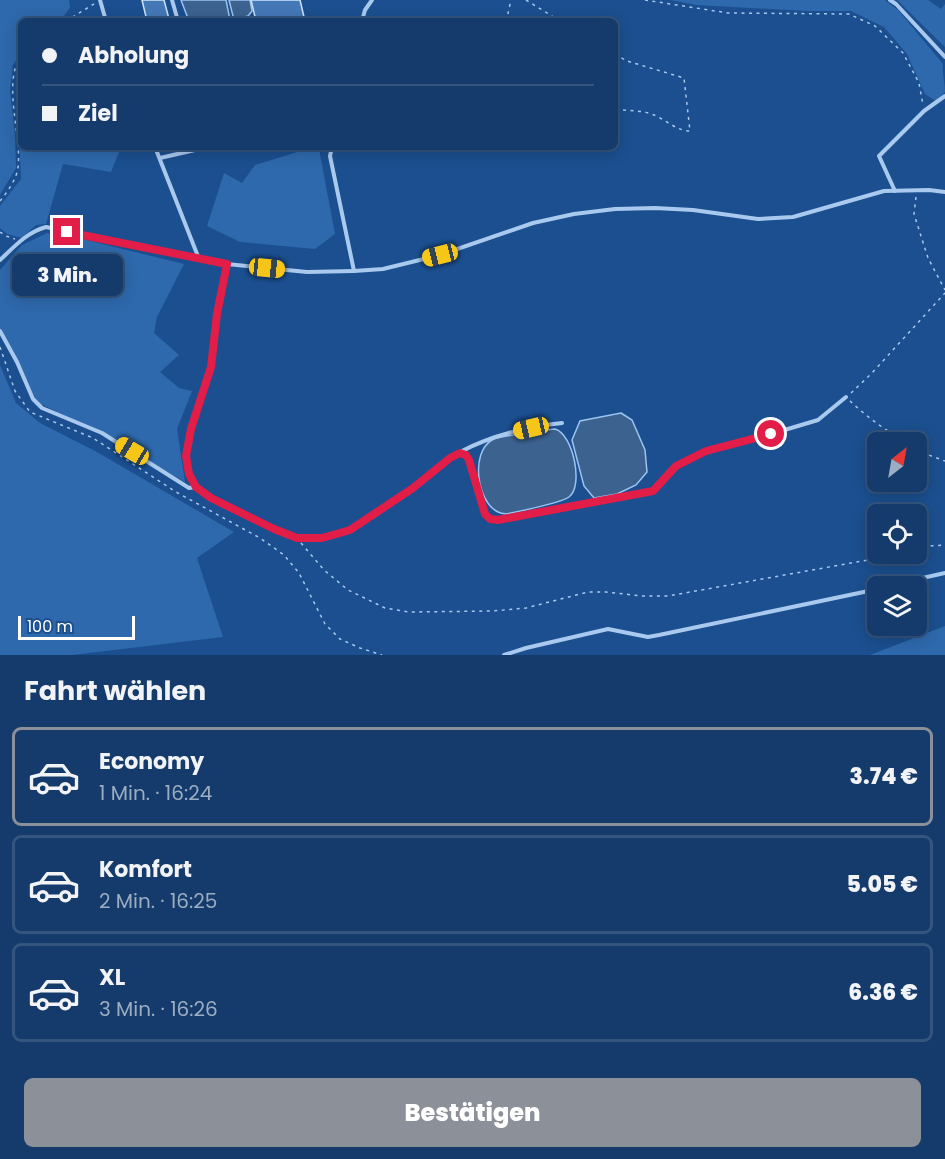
<!DOCTYPE html>
<html lang="de">
<meta charset="utf-8">
<style>
:root{--surface:#143b6b;--page:#214673;--text:#f1f3f6;--muted:#9dadc1;--line:#33557e;--accent:#8c9099}
body{margin:0;font-family:Poppins,sans-serif;background:var(--page);color:var(--text);height:100vh;display:flex;flex-direction:column;font-size:22px;white-space:nowrap}
*{box-sizing:border-box;margin:0}
p{font-size:20px;color:var(--muted)}
.icon{flex:none;width:33px;height:33px;fill:none;stroke:currentColor;stroke-width:2;stroke-linecap:round;stroke-linejoin:round}
.map{position:relative;height:655px;overflow:hidden}
.sheet{display:flex;flex-direction:column;background:var(--surface);flex:1}
.sheet>*{flex:none}
.guide{position:absolute;left:18px;top:18px;width:600px;height:132px;border-radius:9px;box-shadow:0 3px 15px #0003,0 0 0 2px var(--line);display:grid;align-content:center;height:132px;padding:0 24px;background:var(--surface)}
.needle{width:39px;rotate:31deg}
.fabs{position:absolute;left:867px;top:432px;display:grid;gap:12px}
.fabs a{display:grid;place-items:center;width:60px;height:60px;border-radius:9px;background:var(--surface);box-shadow:0 3px 15px #0003,0 0 0 2px var(--line);font-size:30px}
.scale{position:absolute;left:18px;bottom:15px;width:117px;box-sizing:border-box;padding-left:6px;border:3px solid #fff;border-top:0;font-size:16px;line-height:21px;white-space:nowrap;color:#fff;-webkit-text-stroke:4px #1b4f8f;paint-order:stroke}
.end{position:absolute;width:27px;height:27px;margin:-14px;border:8px solid #e11d48;background:#fff;box-shadow:0 0 0 3px #fff}
.from{border-radius:50%}
.bubble{position:absolute;height:42px;border-radius:9px;background:var(--surface);box-shadow:0 3px 15px #0003,0 0 0 2px var(--line);font-size:20px;font-weight:800;line-height:42px;text-align:center}
.car{position:absolute;width:18px;height:36px;margin:-18px -9px;border-radius:8px;box-shadow:0 0 4px 2px #0007;background:linear-gradient(#f5c518 24%,#345 0 40%,#f5c518 0 76%,#345 0 86%,#f5c518 0)}
.guide b{display:flex;align-items:center;gap:21px;height:57px;font-size:22px}
.guide b+b{border-top:2px solid var(--line)}
.guide i{width:15px;height:15px;background:var(--text)}
ul{padding:0;list-style:none}
li{display:flex;align-items:center;gap:18px;height:99px;margin:0 12px 9px;padding:0 12px;border:3px solid var(--line);border-radius:9px}
li div{flex:1}
li b{display:block;font-size:22px}
li em{font-style:normal;font-weight:800}
li.active{border-color:var(--accent)}
li>.icon{width:54px;height:54px;stroke-width:1.5}
h2{padding:0 24px;font-size:27px;line-height:72px}
.primary-button{display:flex;gap:12px;margin-top:auto;padding:12px 24px}
.primary-button a{flex:1;height:69px;border-radius:9px;background:var(--accent);color:#fff;font-size:24px;font-weight:800;line-height:69px;text-align:center}
.map>svg:first-child{display:block}
.green{fill:#2e69ad}
.water{fill:#3c6290;stroke:#9cc4f0;stroke-width:1.5}
.building{fill:#4478b7;stroke:#cfe3fa;stroke-width:1.5}
.lines{fill:none;stroke-linecap:round;stroke-linejoin:round}
.path{stroke:#a9c9ee;stroke-width:1.5;stroke-dasharray:3 4.5;stroke-linecap:butt}
.lane{stroke:#a9c9ee;stroke-width:4}
.route{stroke:#e11d48;stroke-width:8}
</style>
<div class="map">
<svg width="945" height="655" viewBox="0 0 945 655">
<rect width="100%" height="100%" fill="#1b4f8f"/>
<g class="green">
<path d="M0,0h69l1,8 -10,13h-39v33l-8,11 -3,25 5,45 1,33 -16,27z"/>
<path d="M670,0h215l13,10 45,54c-1,10 2,18 2,28l-9,9 -11,-7 -18,-40 -23,-27 -33,-16h-43l-112,-6z"/>
<path d="M897,0h31l13,9 4,-5v43z"/>
<path d="M21,67v80h81l17,5 -8,20 -48,-8 -17,60 -10,1 -14,13 -15,-4 -7,-6v-22l21,-27 -4,-96z"/>
<path d="M301,147h19l-1,2 16,85 -20,15 -75,-7 -33,-16 17,-53 18,10 13,-18 46,-14z"/>
<path d="M47,233l35,6 102,25 -27,53 -3,16 25,22 -19,17 19,16 13,3 -15,38 8,53 -71,-41 -77,-39 -19,-39 -18,-30v-63l22,-25z"/>
<path d="M0,365l16,38 24,20 57,29 137,80 -37,26 26,79 -151,18h-72z"/>
<path d="M945,626v29h-75z"/>
</g>
<g class="water">
<path d="M181,0h45l4,20 -2,1h-39z"/>
<path d="M229,0h21l2,11 -4,5 -14,4z"/>
<path d="M621,413l11,7 13,30 2,22 -11,13 -19,9 -23,4 -10,-12 -12,-46 8,-19z"/>
<path d="M555,429c18,5 29,57 14,68 -6,5 -48,14 -58,16 -4,1 -9,1 -13,-1 -21,-10 -28,-59 -6,-72 8,-4 18,-4 27,-6 12,-2 24,-4 36,-5z"/>
</g>
<g class="building">
<path d="M142,0h22l5,19 -9,2h-13z"/>
<path d="M251,0h49l5,21h-49z"/>
</g>
<g class="lines">
<g class="path">
<path d="M526,0l34,21"/>
<path d="M645,0l83,13 121,1 26,12 28,27 16,30 4,22"/>
<path d="M66,21l28,-17"/>
<path d="M509,21l-2,-3 4,-18"/>
<path d="M615,54l12,7 57,17 6,53c-13,0 -24,-11 -36,-16 -12,-5 -26,-4 -39,-6"/>
<path d="M916,197l-2,17 14,44 17,32"/>
<path d="M0,201c8,-10 16,-21 18,-33 4,-34 -16,-84 3,-113"/>
<path d="M0,232l6,4 9,3"/>
<path d="M0,347l15,44 15,21 63,26 83,54 84,46 24,17 15,18 26,51 15,15 20,9 22,7"/>
<path d="M851,393l20,-19 74,-81"/>
<path d="M850,401c17,16 36,30 57,41"/>
<path d="M916,448l10,6 19,7"/>
<path d="M301,543l23,27 24,20 37,18 24,4 83,-1 34,-3 62,-16h18l36,4h26l233,-42"/>
<path d="M916,549l12,-3 17,-1"/>
</g>
<g class="lane">
<path d="M100,0l6,21"/>
<path d="M172,0l6,21"/>
<path d="M890,0l6,4 49,53"/>
<path d="M362,21l3,-11 7,-10"/>
<path d="M155,147l44,112 28,5 80,8 47,-1"/>
<path d="M332,147l-2,9 24,115 29,-2 57,-14 93,-32 41,-9 41,-5 40,-1 38,2 65,9 35,-2 91,-26 45,-1 16,2"/>
<path d="M160,158l48,-11"/>
<path d="M895,191l-16,-35 45,-45 21,-15"/>
<path d="M0,260c14,-13 27,-28 46,-33l153,32"/>
<path d="M227,264l-10,50 -6,53 -20,62 -5,27 3,18 7,13 15,11 63,31 23,9h25l28,-8 63,-42 37,-30 10,-5 6,2 3,5 13,47c4,9 7,12 16,13l155,-29 23,-25 30,-15 65,-17 47,-14 28,-23"/>
<path d="M0,331l17,31 16,37 9,9 60,25 87,55 7,-1"/>
<path d="M460,452c32,-17 66,-25 102,-29"/>
<path d="M887,586l58,-13"/>
<path d="M504,655l22,-7 82,-19 40,8 11,-2 219,-46"/>
</g>
</g>
<g class="lines">
<path class="route" d="M67,232l160,32 -10,50 -6,53 -20,62 -5,27 3,18 7,13 15,11 63,31 23,9h25l28,-8 63,-42 37,-30 10,-5 6,2 3,5 16,54 5,5 8,1 155,-29 23,-25 30,-15 65,-17"/>
</g>
</svg>
<div class="fabs">
<a><svg class="needle" viewBox="-14 -14 28 28"><path d="M0-13l5 13h-10z" fill="#e53935"/><path d="M0 13l5-13h-10z" fill="#9dadc1"/></svg></a>
<a><svg class="icon" aria-label="locate" viewBox="0 0 24 24"><circle cx="12" cy="12" r="6"/><path d="M12 2v4M12 18v4M2 12h4M18 12h4"/></svg></a>
<a><svg class="icon" aria-label="layers" viewBox="0 0 24 24"><path d="M12 4l9 5-9 5-9-5zM3 14l9 5 9-5"/></svg></a>
</div>
<div class="scale">100 m</div>
<i class="end from" style="left:771px;top:434px"></i>
<i class="end" style="left:67px;top:232px"></i>
<div class="bubble" style="left:12px;top:254px;width:111px">3 Min.</div>
<i class="car" style="left:440px;top:255px;rotate:256deg"></i>
<i class="car" style="left:267px;top:268px;rotate:96deg"></i>
<i class="car" style="left:531px;top:428px;rotate:257deg"></i>
<i class="car" style="left:132px;top:451px;rotate:301deg"></i>
<div class="guide">
<b><i class="from"></i>Abholung</b>
<b><i></i>Ziel</b>
</div>
</div>
<section class="sheet">
<h2>Fahrt wählen</h2>
<ul>
<li class="active"><svg class="icon" aria-label="car" viewBox="0 0 24 24"><path d="M5 17H2v-5l4-1 3-4h7l3 4 3 1v5h-3M9 17h6M6 11h13"/><circle cx="7" cy="17" r="2"/><circle cx="17" cy="17" r="2"/></svg><div><b>Economy</b><p>1 Min. · 16:24</p></div><em>3.74 €</em></li>
<li><svg class="icon" aria-label="car" viewBox="0 0 24 24"><path d="M5 17H2v-5l4-1 3-4h7l3 4 3 1v5h-3M9 17h6M6 11h13"/><circle cx="7" cy="17" r="2"/><circle cx="17" cy="17" r="2"/></svg><div><b>Komfort</b><p>2 Min. · 16:25</p></div><em>5.05 €</em></li>
<li><svg class="icon" aria-label="car" viewBox="0 0 24 24"><path d="M5 17H2v-5l4-1 3-4h7l3 4 3 1v5h-3M9 17h6M6 11h13"/><circle cx="7" cy="17" r="2"/><circle cx="17" cy="17" r="2"/></svg><div><b>XL</b><p>3 Min. · 16:26</p></div><em>6.36 €</em></li>
</ul>
<div class="primary-button"><a>Bestätigen</a></div>
</section>
